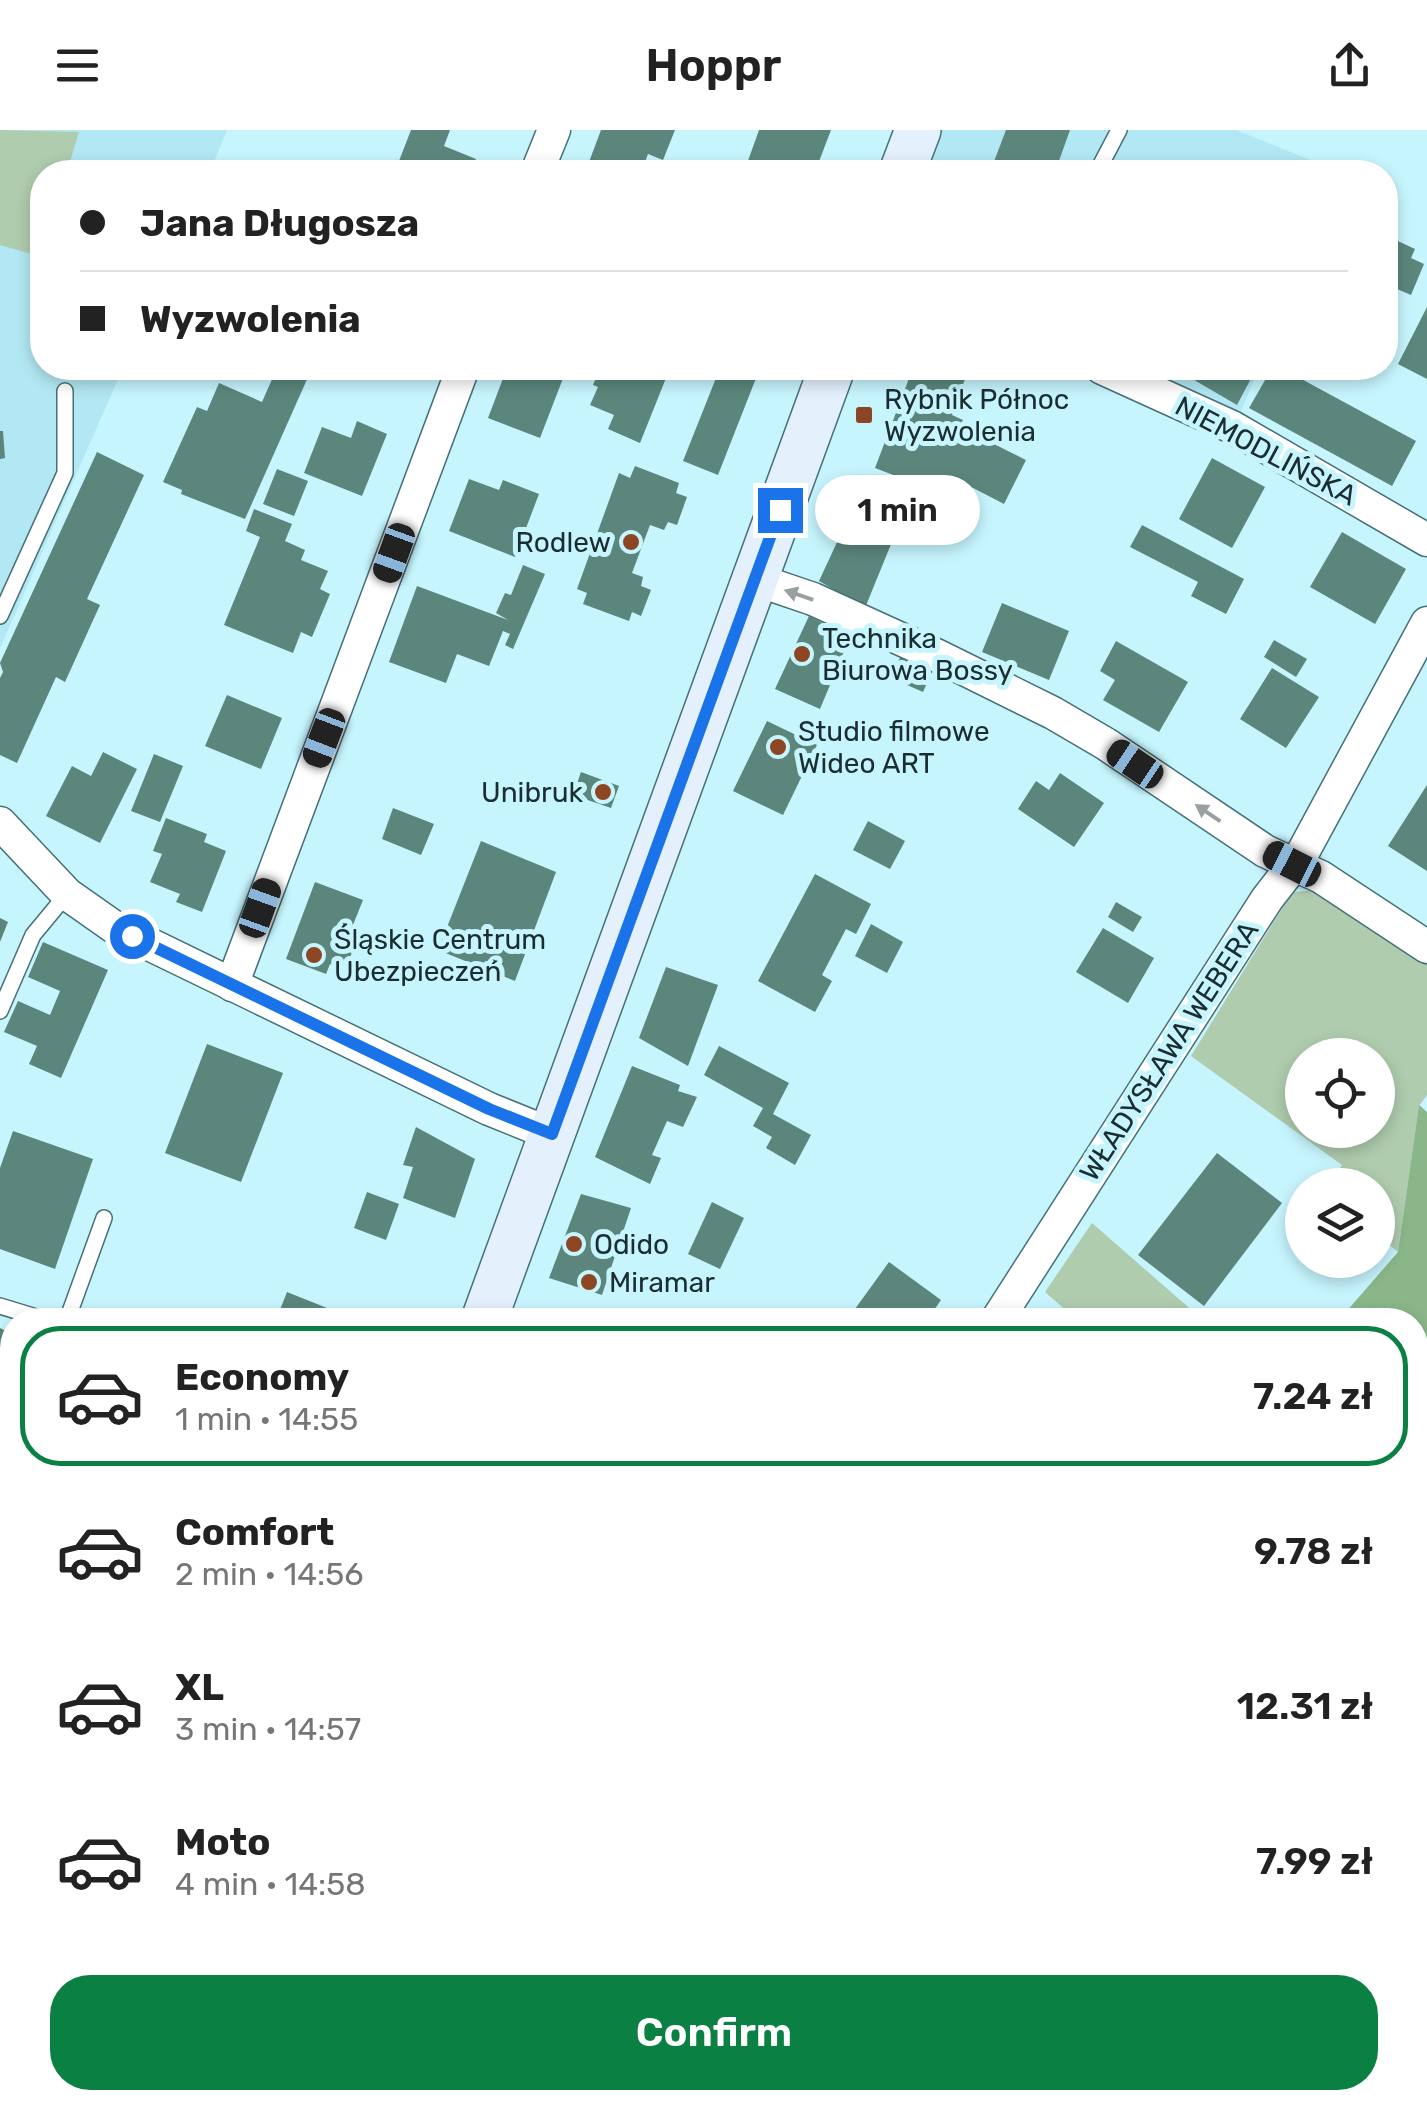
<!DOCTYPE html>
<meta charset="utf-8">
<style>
:root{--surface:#fff;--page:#f2f2f2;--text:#222;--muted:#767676;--line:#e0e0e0;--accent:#0b8043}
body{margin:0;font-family:Rubik,sans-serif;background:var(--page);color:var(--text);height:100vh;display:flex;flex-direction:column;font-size:38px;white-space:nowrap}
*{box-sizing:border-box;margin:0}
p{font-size:32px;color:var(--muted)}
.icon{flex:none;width:55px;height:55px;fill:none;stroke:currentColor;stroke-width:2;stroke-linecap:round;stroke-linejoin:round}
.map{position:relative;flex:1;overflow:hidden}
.drawer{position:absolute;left:0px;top:1178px;width:1428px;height:802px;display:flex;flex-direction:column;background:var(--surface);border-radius:40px 40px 0 0;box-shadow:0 5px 15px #0003}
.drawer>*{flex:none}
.top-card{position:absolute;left:30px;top:30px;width:1368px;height:220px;border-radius:40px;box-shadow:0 5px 15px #0003;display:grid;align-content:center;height:220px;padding:0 50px;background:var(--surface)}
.buttons{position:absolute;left:1285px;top:908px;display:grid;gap:20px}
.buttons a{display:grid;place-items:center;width:110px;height:110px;border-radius:50%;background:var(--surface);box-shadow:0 5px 15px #0003;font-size:50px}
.end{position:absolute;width:45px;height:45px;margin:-22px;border:12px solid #1a73e8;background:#fff;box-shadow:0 0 0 5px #fff}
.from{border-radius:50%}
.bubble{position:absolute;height:70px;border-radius:35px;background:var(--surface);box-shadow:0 5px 15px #0003;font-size:32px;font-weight:600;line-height:70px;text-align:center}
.car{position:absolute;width:30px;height:60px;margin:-30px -15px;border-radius:12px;box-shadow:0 0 8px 2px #0007;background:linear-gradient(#222 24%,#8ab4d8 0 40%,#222 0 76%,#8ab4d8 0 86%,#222 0)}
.top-card b{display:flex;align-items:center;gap:35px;height:95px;font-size:38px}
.top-card b+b{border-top:2px solid var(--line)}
.top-card i{width:25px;height:25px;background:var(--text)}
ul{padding:18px 0 0;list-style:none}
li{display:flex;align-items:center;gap:30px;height:140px;margin:0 20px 15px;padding:0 30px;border:5px solid transparent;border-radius:40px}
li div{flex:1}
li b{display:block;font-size:38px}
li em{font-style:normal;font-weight:600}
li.current{border-color:var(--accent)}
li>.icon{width:90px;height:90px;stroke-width:1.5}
.primary-button{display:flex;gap:20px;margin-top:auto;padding:20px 50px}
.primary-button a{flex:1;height:115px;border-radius:40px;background:var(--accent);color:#fff;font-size:40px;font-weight:600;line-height:115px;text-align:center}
header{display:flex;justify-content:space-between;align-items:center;height:130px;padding:0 50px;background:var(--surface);font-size:45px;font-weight:600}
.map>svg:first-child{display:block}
.built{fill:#b2e8f3}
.green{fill:#afccae;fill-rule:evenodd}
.forest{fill:#8ab689}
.building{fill:#5c867c}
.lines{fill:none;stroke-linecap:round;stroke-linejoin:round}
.service-casing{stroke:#467078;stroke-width:18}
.minor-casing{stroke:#467078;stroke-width:35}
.secondary-casing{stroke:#467078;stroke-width:48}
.service{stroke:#fff;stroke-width:15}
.minor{stroke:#fff;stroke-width:32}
.secondary{stroke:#e4f1fd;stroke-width:45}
.oneway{fill:#98a0a2}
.route{stroke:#1a73e8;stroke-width:12}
.poi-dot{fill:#8d4623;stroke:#c7f5fe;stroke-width:4}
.labels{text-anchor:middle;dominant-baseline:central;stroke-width:10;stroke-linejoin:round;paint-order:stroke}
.poi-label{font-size:28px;fill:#1b2d30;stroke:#c7f5fe;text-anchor:start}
.street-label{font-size:28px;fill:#1b2d30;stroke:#c7f5fe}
</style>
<header><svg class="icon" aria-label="menu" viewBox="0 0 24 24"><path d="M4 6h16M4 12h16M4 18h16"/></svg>Hoppr<svg class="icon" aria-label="share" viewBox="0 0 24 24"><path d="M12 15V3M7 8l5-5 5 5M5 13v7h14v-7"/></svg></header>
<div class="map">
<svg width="1427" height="1978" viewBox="0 0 1427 1978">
<rect width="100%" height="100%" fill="#c7f5fe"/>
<g class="built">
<path d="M0,0h227l-17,42h-168v196h81l-123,280z"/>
<path d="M937,0h299l97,39 -1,3h-410z"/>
<path d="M1136,238h123l-19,46z"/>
</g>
<g class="green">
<path d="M0,0l79,2 -12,40h-25v85l-42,-12z"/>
<path d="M1319,760l108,67v138l-8,11 -21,146 -20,-16v-51h-49l13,-20 -151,-109 101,-164zM1302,925h76v75h-76z"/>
<path d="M1092,1093l111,97h-126l-32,-28z"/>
<path d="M810,1968h138l-11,10h-114z"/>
</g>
<path class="forest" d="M1419,975l8,7v520l-12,-11v-301h-76l59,-68z"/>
<g class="building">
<path d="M411,0h39l-6,16 32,13 -5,13h-41l-31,-11z"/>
<path d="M601,0h74l-12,30 -15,-6 -7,18h-25l-27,-10z"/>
<path d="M759,0h72l-16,42h-71z"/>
<path d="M1006,0h64l-15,42h-65z"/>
<path d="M1385,105l30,14 -4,9 13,6 -13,31 -14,-6 -4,7 -8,-4z"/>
<path d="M1427,177v72l-29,-15z"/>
<path d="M277,238h35l-67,151 -64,-25 1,-4 -19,-8 34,-75 10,4 12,-28 43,19z"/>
<path d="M507,238h60l-27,70 -52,-20z"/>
<path d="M600,238h12l19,7 3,-7h36l-30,75 -32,-14 6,-14 -24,-10 8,-18 -5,-2z"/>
<path d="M720,238h40l-42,107 -35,-14z"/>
<path d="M913,238h56l-17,47 11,5 -3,7 66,33 -22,44 -54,-28 -7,18 -68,-26z"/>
<path d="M1188,238h59l8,3 -18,34 -53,-31z"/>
<path d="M1272,238h9l135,73 -24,45 -143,-78z"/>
<path d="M357,291l30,13 -25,62 -58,-23 18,-46 29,11z"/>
<path d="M0,301h3l2,27 -5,1z"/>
<path d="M97,322l47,23 -57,124 13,6 -35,77 -9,-5 -39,86 -17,-8v-77l3,-6 -3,-9z"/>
<path d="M1212,328l53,29 -33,61 -53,-29z"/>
<path d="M635,336l44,17 -3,10 11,4 -10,28 -9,-3 -4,8 -14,-5 -18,48 11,4 -2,9 10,4 -10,26 -9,-4 -3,9 -46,-17 4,-11 -10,-4 42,-116 11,5z"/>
<path d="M277,339l31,12 -14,35 -31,-12z"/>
<path d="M469,349l30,11 4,-10 36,14 -24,63 -66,-26z"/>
<path d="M865,352l44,18 -44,108 -46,-27z"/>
<path d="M254,379l38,15 -7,17 20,9 -4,10 27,11 -8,18 10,5 -18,43 -11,-5 -8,21 -69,-28 36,-88 -14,-6z"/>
<path d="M1142,395l102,54 -18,35 -35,-18 7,-14 -68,-35z"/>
<path d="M1342,402l64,37 -31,55 -65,-37z"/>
<path d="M523,435l22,9 -32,75 -8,-4 5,-11 -7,-3 -14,35 -32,-12 -11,29 -57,-21 28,-76 91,34 -12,-7 9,-20 6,2z"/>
<path d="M1002,473l67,28 -20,49 -67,-28z"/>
<path d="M809,486l41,21 -30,72 -45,-20z"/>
<path d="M1274,510l33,19 -11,18 -32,-20z"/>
<path d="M1116,511l72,41 -29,50 -56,-32 12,-20 -15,-9z"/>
<path d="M903,521l32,14 -12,27 -32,-14z"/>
<path d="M1272,538l47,29 -33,51 -46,-29z"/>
<path d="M227,565l55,23 -21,51 -56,-23z"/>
<path d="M767,591l50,24 -34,70 -50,-24z"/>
<path d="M103,622l34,17 -37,74 -54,-27 26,-50 19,10z"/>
<path d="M154,624l29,12 -23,56 -29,-11z"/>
<path d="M581,642l38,14 -8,22 -38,-13z"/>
<path d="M1060,643l44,30 -30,44 -56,-38 18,-28 13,9z"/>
<path d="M1427,655v86l-39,-25z"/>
<path d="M393,678l41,16 -13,31 -39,-16z"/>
<path d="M166,688l41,16 -3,8 22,9 -24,61 -26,-10 4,-8 -30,-12 12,-28 -9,-3z"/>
<path d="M868,691l37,20 -15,28 -37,-19z"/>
<path d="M481,711l75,31 -41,109 -77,-31z"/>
<path d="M815,744l56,30 -15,30 -10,-5 -24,46 10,6 -17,31 -57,-31z"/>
<path d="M315,752l48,18 -14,35 8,3 -11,31 -16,-5 -4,10 -40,-15z"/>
<path d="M1116,772l26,15 -9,15 -25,-15z"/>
<path d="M0,788l8,4 -8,20z"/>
<path d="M871,794l32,18 -16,31 -32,-17z"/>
<path d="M1103,798l51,30 -26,45 -52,-31z"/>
<path d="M43,812l65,28 -47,108 -32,-14 8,-18 -33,-14 14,-31 32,14 10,-24 -32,-14z"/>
<path d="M666,837l52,18 -30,81 -49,-28z"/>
<path d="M207,914l76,29 -42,109 -76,-29z"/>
<path d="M719,916l70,37 -16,31 38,21 -16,30 -29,-17 6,-11 -19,-11 10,-18 -59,-33z"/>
<path d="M632,936l48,19 -2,6 19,6 -14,30 -16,-6 -15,34 9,3 -11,26 -55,-27z"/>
<path d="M416,997l59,32 -20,59 -52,-20 10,-31 -10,-2z"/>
<path d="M13,1001l80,28 -38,110 -55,-20v-81z"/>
<path d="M1217,1023l65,50 -78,103 -66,-51z"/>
<path d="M367,1062l32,12 -13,36 -32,-12z"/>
<path d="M581,1064l50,14 -29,87 -53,-17z"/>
<path d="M712,1072l32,16 -24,51 -32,-15z"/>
<path d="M889,1132l52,38 -14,20h-57l-15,-11z"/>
<path d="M287,1162l70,28h-81z"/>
<path d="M0,1198l12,6v25l-6,14 6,3v29l-8,19 8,6 -12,29z"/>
<path d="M0,1362l12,5 -1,31 -11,-4z"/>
<path d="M12,1638v36h-12v-35z"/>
<path d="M1415,1894l12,12v21l-12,12z"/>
<path d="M252,1968h66l-3,7 3,3h-70z"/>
<path d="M609,1968l13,10h-21z"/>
<path d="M1149,1968h89l5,5 -5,5h-78z"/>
</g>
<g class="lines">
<defs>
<g id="service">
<path d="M1097,42l22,-42"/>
<path d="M0,486l65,-143v-82"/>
<path d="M0,881l33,-76 34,-41"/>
<path d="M0,1176l46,14"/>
<path d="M67,1190l37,-102"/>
</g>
<g id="minor">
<path d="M537,42l17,-42"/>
<path d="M1102,238l130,59 195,113"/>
<path d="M754,449l59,20 125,57 115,57 53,31 159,107 56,26 106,70"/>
<path d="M0,693l67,71 47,33 375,182 62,25"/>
<path d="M232,855l231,-617"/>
<path d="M997,1190l270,-421 35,-45 125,-231"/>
<path d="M783,1968l14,10"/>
<path d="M1312,1968l11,10"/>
</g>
<g id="secondary">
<path d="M902,42l16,-42"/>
<path d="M484,1190l348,-952"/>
<path d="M192,1978l4,-10"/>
</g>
</defs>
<use href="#service" class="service-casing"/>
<use href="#minor" class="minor-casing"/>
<use href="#secondary" class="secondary-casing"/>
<use href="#service" class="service"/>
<use href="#minor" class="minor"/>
<use href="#secondary" class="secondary"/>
</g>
<defs><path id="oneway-solid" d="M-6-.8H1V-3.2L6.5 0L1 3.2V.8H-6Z" transform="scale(2.5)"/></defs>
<g class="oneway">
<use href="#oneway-solid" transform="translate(799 465) rotate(-161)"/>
<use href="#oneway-solid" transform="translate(1208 683) rotate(-146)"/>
</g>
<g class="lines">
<path class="route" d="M132,806l357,173 63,25 228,-624"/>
</g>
<g class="poi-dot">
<rect x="854" y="275" width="20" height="20" rx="5"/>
<circle cx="631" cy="412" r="10"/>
<circle cx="802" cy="524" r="10"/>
<circle cx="778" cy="617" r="10"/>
<circle cx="603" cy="662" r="10"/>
<circle cx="314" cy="825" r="10"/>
<circle cx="574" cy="1114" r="10"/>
<circle cx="589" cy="1152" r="10"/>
</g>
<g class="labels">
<g class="poi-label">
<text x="884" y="269">Rybnik Północ<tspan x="884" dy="32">Wyzwolenia</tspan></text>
<text x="611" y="412" text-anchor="end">Rodlew</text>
<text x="822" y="508">Technika<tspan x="822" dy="32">Biurowa Bossy</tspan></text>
<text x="798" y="601">Studio filmowe<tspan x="798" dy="32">Wideo ART</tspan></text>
<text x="583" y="662" text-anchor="end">Unibruk</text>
<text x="334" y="809">Śląskie Centrum<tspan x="334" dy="32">Ubezpieczeń</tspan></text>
<text x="594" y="1114">Odido</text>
<text x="609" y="1152">Miramar</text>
</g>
<g class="street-label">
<text transform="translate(1266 321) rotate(28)">NIEMODLIŃSKA</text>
<text transform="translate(1169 921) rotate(-57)">WŁADYSŁAWA WEBERA</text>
</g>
</g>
</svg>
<div class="buttons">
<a><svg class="icon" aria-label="locate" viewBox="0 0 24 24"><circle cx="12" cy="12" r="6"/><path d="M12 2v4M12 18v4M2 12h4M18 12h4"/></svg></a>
<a><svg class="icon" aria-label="layers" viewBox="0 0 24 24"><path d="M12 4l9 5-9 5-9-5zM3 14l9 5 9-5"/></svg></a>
</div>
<i class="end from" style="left:132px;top:806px"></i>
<i class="end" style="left:780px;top:380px"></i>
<div class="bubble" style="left:815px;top:345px;width:165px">1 min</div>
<i class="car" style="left:394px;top:423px;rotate:200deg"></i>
<i class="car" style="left:324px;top:608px;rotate:201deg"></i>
<i class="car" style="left:1135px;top:634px;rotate:304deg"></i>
<i class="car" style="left:1292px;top:734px;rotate:297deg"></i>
<i class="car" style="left:260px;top:778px;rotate:20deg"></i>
<div class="top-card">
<b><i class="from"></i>Jana Długosza</b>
<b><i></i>Wyzwolenia</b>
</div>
<section class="drawer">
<ul>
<li class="current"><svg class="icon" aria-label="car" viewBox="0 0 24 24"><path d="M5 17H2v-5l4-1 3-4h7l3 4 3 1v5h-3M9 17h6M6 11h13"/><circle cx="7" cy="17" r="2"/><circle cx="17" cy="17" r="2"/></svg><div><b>Economy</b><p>1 min · 14:55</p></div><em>7.24 zł</em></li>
<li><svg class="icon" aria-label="car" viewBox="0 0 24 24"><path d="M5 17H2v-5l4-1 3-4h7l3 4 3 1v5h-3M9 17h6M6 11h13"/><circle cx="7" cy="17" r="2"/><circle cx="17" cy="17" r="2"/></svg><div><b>Comfort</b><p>2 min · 14:56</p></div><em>9.78 zł</em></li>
<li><svg class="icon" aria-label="car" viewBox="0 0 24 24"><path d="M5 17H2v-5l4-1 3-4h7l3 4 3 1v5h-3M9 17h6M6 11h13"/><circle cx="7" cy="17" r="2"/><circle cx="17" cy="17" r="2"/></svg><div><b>XL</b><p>3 min · 14:57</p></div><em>12.31 zł</em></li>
<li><svg class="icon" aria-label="car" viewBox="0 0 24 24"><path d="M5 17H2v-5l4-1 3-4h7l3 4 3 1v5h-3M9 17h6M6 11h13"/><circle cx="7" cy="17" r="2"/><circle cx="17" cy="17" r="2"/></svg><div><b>Moto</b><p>4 min · 14:58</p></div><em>7.99 zł</em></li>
</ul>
<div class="primary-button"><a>Confirm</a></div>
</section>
</div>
